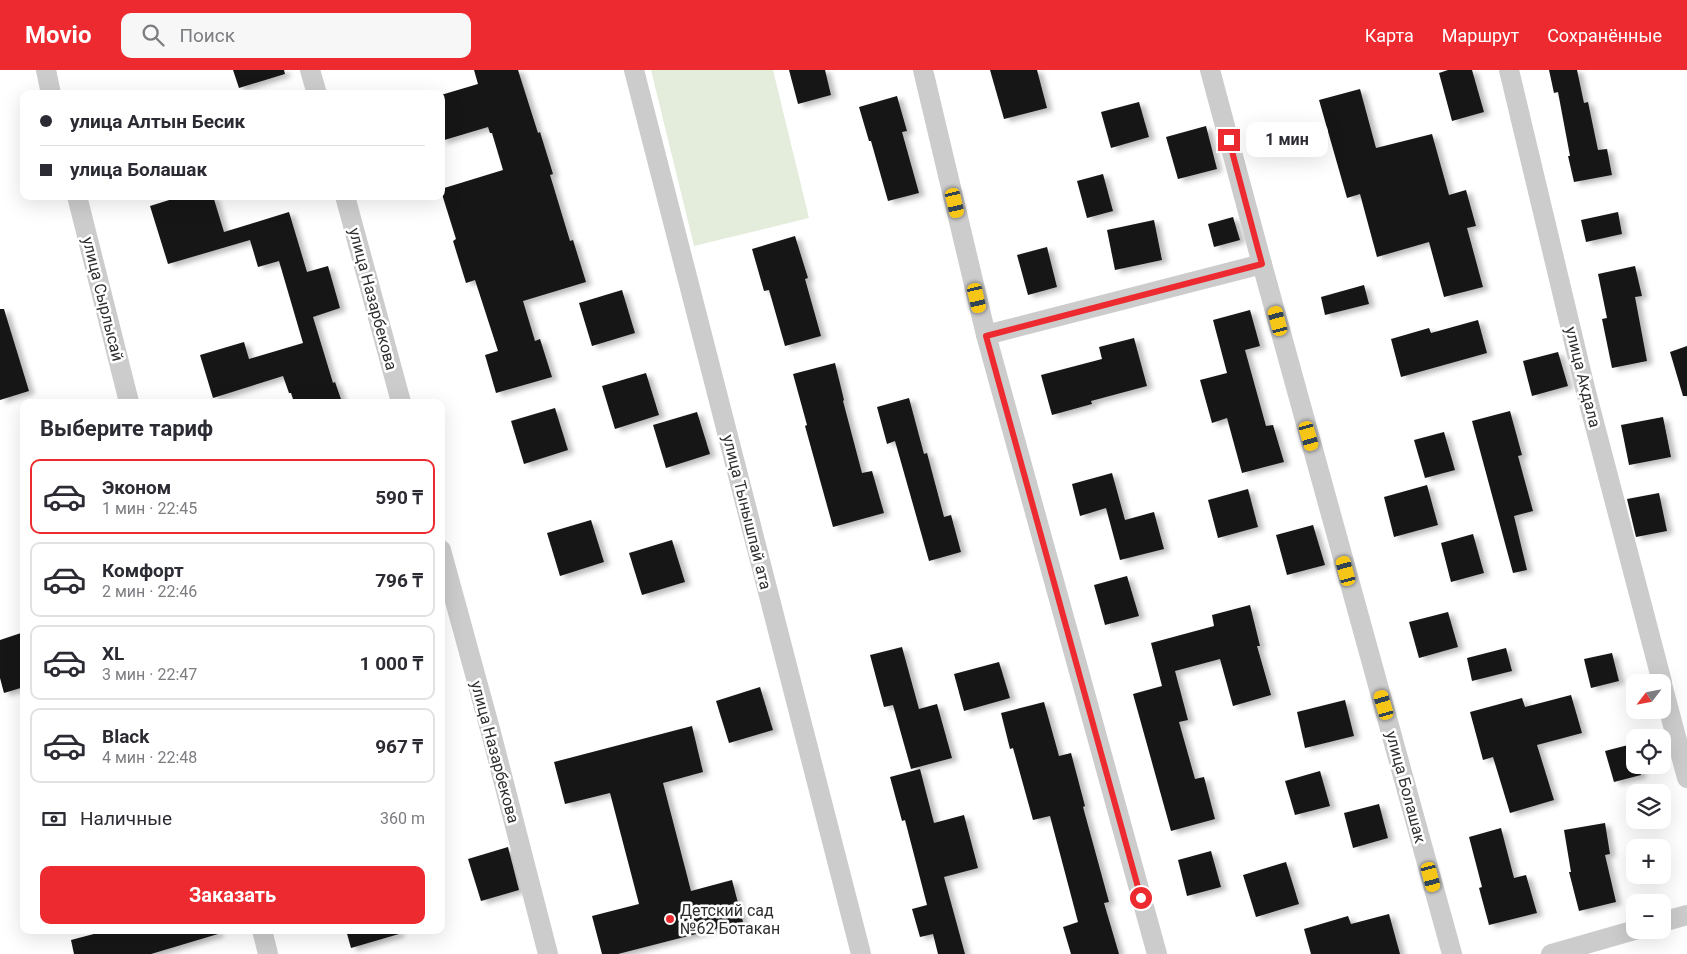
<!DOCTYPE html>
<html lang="ru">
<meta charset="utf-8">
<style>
:root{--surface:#fff;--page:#f7f7f7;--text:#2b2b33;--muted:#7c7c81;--line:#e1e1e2;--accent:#ed2a2f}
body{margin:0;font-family:Roboto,sans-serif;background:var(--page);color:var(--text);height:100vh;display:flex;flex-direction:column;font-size:19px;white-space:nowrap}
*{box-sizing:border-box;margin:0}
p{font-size:16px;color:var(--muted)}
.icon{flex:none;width:28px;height:28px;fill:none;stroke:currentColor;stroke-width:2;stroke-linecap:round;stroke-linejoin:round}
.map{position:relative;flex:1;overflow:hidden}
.drawer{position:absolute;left:20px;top:329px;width:425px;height:535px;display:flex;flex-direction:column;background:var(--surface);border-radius:10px;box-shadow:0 5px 20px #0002}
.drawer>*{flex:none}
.hud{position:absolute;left:20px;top:20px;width:425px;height:110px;border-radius:10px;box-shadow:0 5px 20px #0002;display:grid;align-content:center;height:110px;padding:0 20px;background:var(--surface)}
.needle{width:32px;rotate:238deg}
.fabs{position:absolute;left:1626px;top:604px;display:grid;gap:10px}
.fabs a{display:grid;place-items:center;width:45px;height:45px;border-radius:10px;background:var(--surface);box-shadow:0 5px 20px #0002;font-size:25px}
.end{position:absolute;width:22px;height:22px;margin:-11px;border:6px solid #ed2a2f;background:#fff;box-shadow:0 0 0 2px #fff}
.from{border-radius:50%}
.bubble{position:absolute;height:35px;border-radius:10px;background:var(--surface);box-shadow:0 5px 20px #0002;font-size:16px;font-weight:700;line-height:35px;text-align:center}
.car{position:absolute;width:15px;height:30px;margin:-15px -8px;border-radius:6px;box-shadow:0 0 4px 1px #0007;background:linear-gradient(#f5c518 24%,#345 0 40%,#f5c518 0 76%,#345 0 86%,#f5c518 0)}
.hud b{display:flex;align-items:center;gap:18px;height:48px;font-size:19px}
.hud b+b{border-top:1px solid var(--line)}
.hud i{width:12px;height:12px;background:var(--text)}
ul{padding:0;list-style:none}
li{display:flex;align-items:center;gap:15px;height:75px;margin:0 10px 8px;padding:0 10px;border:2px solid var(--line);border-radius:10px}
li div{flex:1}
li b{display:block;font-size:19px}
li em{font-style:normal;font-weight:700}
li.active{border-color:var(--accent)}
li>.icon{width:45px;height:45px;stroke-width:1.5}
h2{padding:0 20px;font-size:22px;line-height:60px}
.pay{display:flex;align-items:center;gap:12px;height:55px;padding:0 20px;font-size:19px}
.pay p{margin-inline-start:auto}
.primary-button{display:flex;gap:10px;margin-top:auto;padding:10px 20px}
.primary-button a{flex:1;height:58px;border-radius:10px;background:var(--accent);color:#fff;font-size:20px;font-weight:700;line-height:58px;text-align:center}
header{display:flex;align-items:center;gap:30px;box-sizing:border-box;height:70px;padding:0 25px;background:var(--accent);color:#fff}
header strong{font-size:24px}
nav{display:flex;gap:28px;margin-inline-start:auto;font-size:18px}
.search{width:350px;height:45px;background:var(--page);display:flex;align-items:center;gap:12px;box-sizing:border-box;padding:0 18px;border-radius:10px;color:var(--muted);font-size:19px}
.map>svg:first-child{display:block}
.pitch{fill:#e4eddc}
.building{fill:#161616;filter:url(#shadow)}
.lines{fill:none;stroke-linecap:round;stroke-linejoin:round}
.minor{stroke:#ccc;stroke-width:20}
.route{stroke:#ed2a2f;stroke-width:6}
.poi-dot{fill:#ed2a2f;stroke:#fff;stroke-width:2}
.labels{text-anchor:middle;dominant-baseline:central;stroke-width:5;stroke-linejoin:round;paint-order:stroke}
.street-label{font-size:16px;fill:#2f2f2f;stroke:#fff}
.poi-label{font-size:16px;fill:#2f2f2f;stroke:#fff;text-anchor:start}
</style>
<header>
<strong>Movio</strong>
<div class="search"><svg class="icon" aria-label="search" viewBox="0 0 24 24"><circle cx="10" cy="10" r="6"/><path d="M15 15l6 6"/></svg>Поиск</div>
<nav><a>Карта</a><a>Маршрут</a><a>Сохранённые</a></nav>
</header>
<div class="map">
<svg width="1687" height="884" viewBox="0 0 1687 884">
<defs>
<filter id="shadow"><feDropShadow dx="5.5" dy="3" stdDeviation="2.5" flood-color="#0004"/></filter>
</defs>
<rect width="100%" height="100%" fill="#fff"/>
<path class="pitch" d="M651,0h122l36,148 -115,28z"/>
<g class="building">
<path d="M233,0h51l1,4 -46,14z"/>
<path d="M474,0h44l20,63 2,-1 13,42 -3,1 20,66 3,-1 13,42 -63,19 12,40 5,-2 12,38 -56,16 -11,-38 13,-4 -23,-71 -9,3 -13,-42 3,-2 -15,-48v-2l62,-19 -11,-37h-2l-2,-6 -47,14v-46l37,-11z"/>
<path d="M789,0h36l6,25 -33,9z"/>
<path d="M990,0h47l10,38 -43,11z"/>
<path d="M1448,0h24l12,42 -32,9 -13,-48z"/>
<path d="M1549,0h28l7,33 4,-1 10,48 9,-1 5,26 -38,7 -6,-26h2l-12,-64 -4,1z"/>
<path d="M1360,19l16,59 56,-14 17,61 17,-5 10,36 -9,2 16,59 -39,10 -15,-55 -52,15 -17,-63 -13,4 -28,-98z"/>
<path d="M897,26l10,35 -5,1 17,61 -31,8 -17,-60h-2l-10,-34z"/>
<path d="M1139,32l10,35 -38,11 -10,-36z"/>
<path d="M1206,56l11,43 -39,10 -12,-42z"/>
<path d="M1103,104l10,37 -26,7 -10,-37z"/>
<path d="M182,126h31l11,36 65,-20 18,60 21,-6 12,42 -27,9 20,66 2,-1 7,20h-48l-3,-9h-2l-6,-17 -70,22 -13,-43 44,-13 5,17 54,-16 -24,-82 -21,6 -8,-27 -82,24 -18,-58z"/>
<path d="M1618,142l4,22 -36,8 -5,-22z"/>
<path d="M1233,147l7,23 -26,7 -6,-23z"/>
<path d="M1154,150l8,40 -47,10 -8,-40z"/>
<path d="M795,166l13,42 -3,1 16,57 -36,10 -16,-56 -5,1 -12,-42z"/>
<path d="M1047,177l10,40 -29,8 -11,-40z"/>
<path d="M1635,196l7,30 -7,1 12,64 -35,7 -10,-49 5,-1 -9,-44z"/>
<path d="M1364,215l5,19 -44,11 -4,-18z"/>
<path d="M622,220l13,43 -43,13 -13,-43z"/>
<path d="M0,239h4l25,82 -29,9z"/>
<path d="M1250,240l10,36 -15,4 21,76 7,-1 11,37 -42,11 -15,-55 -15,5 -12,-43 27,-7 -14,-53z"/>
<path d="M1478,250l9,33 -86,24 -10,-38 38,-11 2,5z"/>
<path d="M1134,268l13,48 -56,15 1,3 -40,11 -11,-40 61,-16 -3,-12z"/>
<path d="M1687,276v50h-4l-13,-44z"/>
<path d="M1558,282l10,34 -36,10 -9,-35z"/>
<path d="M835,293l9,37 -1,1 19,72 10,-2 12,42 -51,14 -28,-101 2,-1 -14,-51z"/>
<path d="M646,303l13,42 -44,14 -13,-43z"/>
<path d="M909,328l15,56 3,-1 17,64 7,-2 10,37 -32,9 -34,-120 -8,3 -10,-37z"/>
<path d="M555,338l13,42 -44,14 -13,-43z"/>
<path d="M1510,341l12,44 -4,1 15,55 -19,5 13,54 -14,3 -41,-152z"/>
<path d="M697,342l13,42 -44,14 -13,-43z"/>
<path d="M1663,347l8,40 -42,8 -8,-40z"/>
<path d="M1444,362l11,38 -30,8 -11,-38z"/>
<path d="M1112,403l13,47 29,-8 10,37 -44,11 -14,-52 -26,8 -8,-32z"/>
<path d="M1427,415l11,40 -44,12 -10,-40z"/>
<path d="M1248,419l10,38 -40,11 -10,-38z"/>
<path d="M1659,423l8,38 -31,6 -9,-38z"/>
<path d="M591,450l13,42 -44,14 -13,-43z"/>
<path d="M1313,455l12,40 -38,10 -11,-40z"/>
<path d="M1473,464l11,39 -33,9 -10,-39z"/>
<path d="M672,470l13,42 -43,13 -13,-42z"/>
<path d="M1127,506l12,40 -34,9 -11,-40z"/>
<path d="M1250,535l10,41h-3l14,49 -38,11 -13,-47 -45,12 13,49 -9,2 16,57 9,-2 11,42 -44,12 -38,-137 29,-8 -11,-43 63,-17 -2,-11z"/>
<path d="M1448,542l10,35 -39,11 -10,-36z"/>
<path d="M24,562v55l-20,6 -4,-15v-38z"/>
<path d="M902,577l17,62 18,-5 15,54 -41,11 -18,-64 -9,2 -14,-52z"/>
<path d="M1506,578l6,23 -40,10 -5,-23z"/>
<path d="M1612,583l7,28 -28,7 -7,-29z"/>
<path d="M999,592l11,36 -46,13 -10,-37z"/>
<path d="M760,617l13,43 -44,13 -13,-42z"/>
<path d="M1571,625l11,38 -45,12 17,55 -44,13 -17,-56 -10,3 -13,-48 52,-14 3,9z"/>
<path d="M1345,630l9,36 -49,12 -8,-36z"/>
<path d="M1044,632l15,54 12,-3 14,53 -2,1 26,95 -5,1 15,51h-48l-8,-27 15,-5 -28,-106 -17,4 -20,-72 -3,1 -9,-36z"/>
<path d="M692,656l11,46 -40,11 28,108 41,-11 11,42 -125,32h-16l-10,-38 47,-12 -29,-111 -45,11 -11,-42z"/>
<path d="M1632,674l3,11v10h3l3,10 -27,7 -9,-31z"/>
<path d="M920,699l14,54 30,-8 14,53 -34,9 21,77h-27l-5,-20 -13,3 -8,-28 15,-4 -22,-85 -3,1 -12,-44z"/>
<path d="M1320,701l10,35 -35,9 -10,-34z"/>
<path d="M1379,734l9,34 -35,10 -9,-35z"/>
<path d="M1605,753l5,31 -5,1 11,47 -37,9 -10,-39h2l-7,-42z"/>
<path d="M1501,758l13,50 12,-3 11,38 -48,12 -10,-37 3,-1 -13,-50z"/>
<path d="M508,777l11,43 -38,11 -13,-42z"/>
<path d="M1211,781l10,36 -34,9 -9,-36z"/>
<path d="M1286,792l13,42 -43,13 -13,-42z"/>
<path d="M1389,844l11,40h-89l-7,-25 44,-13 3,8z"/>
<path d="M109,860h108l1,4 -67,20h-77l-3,-14z"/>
<path d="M346,860h52l1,4 -48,14z"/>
</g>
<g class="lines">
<g class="minor">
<path d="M46,0l5,24"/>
<path d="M310,0l7,24"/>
<path d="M634,0l227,884"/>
<path d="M923,0l63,265 171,619"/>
<path d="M1210,0l52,194 190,690"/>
<path d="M1509,0l76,318 77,294"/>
<path d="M77,126l52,206"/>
<path d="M345,126l56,206"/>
<path d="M986,265l276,-71"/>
<path d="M441,480l49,179 58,225"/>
<path d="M1662,614l25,94"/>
<path d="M1662,852l25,-7"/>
<path d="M262,860l6,24"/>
<path d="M1551,884l84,-24"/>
</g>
</g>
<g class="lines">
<path class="route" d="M1141,828l-155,-562 276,-72 -33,-124"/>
</g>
<circle class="poi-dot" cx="670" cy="849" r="5"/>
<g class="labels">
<g class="street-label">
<text transform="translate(103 229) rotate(76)">улица Сырлысай</text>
<text transform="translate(373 229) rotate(75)">улица Назарбекова</text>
<text transform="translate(1583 307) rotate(76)">улица Акдала</text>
<text transform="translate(747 442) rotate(76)">улица Тынышпай ата</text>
<text transform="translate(495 682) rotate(75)">улица Назарбекова</text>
<text transform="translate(1406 717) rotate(75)">улица Болашак</text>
</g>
<g class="poi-label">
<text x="680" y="840">Детский сад<tspan x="680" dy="18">№62 Ботакан</tspan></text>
</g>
</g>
</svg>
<div class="fabs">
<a><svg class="needle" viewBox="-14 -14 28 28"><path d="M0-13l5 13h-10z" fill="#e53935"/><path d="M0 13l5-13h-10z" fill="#7c7c81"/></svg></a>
<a><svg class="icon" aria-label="locate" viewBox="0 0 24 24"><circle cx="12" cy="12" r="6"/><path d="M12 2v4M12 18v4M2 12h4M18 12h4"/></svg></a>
<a><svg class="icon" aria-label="layers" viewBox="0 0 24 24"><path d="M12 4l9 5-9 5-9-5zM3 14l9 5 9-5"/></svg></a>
<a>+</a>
<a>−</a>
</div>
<i class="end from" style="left:1141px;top:828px"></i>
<i class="end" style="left:1229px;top:70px"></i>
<div class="bubble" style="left:1246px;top:52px;width:82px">1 мин</div>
<i class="car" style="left:955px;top:133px;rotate:167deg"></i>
<i class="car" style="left:977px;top:228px;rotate:167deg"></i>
<i class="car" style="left:1278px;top:251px;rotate:345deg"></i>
<i class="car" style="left:1309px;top:366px;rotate:164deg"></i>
<i class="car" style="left:1346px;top:501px;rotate:345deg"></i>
<i class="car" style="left:1384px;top:635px;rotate:344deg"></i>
<i class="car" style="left:1431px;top:807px;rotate:165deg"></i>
<div class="hud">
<b><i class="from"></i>улица Алтын Бесик</b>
<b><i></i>улица Болашак</b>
</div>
<section class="drawer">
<h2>Выберите тариф</h2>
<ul>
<li class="active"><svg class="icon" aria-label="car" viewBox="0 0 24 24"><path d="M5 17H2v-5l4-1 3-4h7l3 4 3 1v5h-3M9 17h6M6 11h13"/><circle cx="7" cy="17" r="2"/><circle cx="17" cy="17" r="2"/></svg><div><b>Эконом</b><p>1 мин · 22:45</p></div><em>590 ₸</em></li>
<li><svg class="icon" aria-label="car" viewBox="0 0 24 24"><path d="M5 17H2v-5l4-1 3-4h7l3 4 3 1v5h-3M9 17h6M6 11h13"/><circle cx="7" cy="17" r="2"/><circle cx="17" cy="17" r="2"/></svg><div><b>Комфорт</b><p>2 мин · 22:46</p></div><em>796 ₸</em></li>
<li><svg class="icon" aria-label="car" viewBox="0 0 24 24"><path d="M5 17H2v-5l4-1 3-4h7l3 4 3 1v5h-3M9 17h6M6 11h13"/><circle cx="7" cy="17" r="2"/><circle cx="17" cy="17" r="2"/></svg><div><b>XL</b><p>3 мин · 22:47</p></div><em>1 000 ₸</em></li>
<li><svg class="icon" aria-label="car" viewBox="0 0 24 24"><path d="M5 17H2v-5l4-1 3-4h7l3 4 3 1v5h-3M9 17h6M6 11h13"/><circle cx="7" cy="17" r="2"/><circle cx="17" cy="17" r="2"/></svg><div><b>Black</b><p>4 мин · 22:48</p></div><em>967 ₸</em></li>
</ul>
<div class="pay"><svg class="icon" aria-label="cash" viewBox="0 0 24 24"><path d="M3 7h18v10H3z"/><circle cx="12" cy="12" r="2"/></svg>Наличные<p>360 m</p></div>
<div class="primary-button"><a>Заказать</a></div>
</section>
</div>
